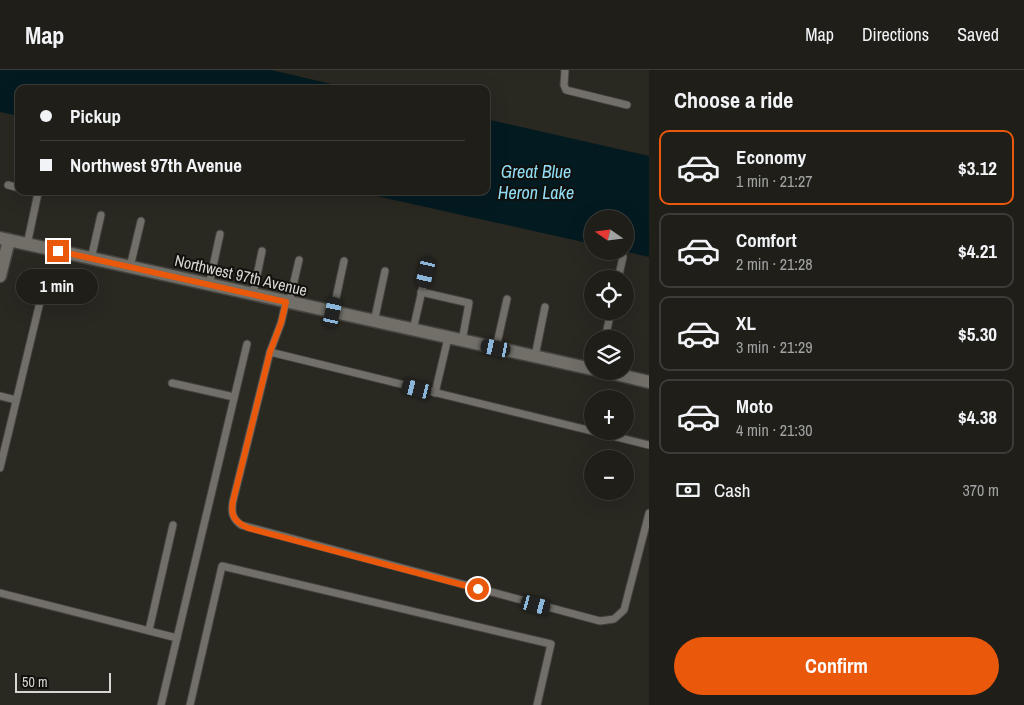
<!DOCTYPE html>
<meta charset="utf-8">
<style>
:root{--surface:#1f1e19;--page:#272722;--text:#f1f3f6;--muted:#a1a2a2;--line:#3c3c38;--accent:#ea580c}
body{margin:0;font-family:"Archivo Narrow",sans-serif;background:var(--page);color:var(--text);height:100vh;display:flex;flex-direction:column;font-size:19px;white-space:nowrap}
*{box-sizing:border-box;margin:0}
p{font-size:16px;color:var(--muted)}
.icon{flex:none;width:28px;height:28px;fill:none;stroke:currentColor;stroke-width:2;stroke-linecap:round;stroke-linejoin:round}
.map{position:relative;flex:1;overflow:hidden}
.sheet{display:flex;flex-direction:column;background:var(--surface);width:375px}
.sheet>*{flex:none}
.top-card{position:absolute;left:15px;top:15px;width:475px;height:110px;border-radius:10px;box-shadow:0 5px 20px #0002,0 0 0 1px var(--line);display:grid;align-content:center;height:110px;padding:0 25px;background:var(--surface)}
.needle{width:32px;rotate:284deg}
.buttons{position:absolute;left:584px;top:140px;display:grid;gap:10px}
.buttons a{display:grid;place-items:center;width:50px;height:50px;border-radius:50%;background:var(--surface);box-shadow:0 5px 20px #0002,0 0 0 1px var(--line);font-size:25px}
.scale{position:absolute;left:15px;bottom:12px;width:96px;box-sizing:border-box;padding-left:5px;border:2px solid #d7d6d2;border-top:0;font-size:14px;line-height:18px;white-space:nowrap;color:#d7d6d2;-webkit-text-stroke:4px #11100d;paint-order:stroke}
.end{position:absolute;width:22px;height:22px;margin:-11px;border:6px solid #ea580c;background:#fff;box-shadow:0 0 0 2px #fff}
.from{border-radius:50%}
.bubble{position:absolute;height:35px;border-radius:18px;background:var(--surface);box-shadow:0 5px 20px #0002,0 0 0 1px var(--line);font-size:16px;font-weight:700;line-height:35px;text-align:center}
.car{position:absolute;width:15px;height:30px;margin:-15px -8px;border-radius:6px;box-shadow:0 0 4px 1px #0007;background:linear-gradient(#222 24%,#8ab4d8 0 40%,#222 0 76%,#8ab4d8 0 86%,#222 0)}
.top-card b{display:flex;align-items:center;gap:18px;height:48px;font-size:19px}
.top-card b+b{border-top:1px solid var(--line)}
.top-card i{width:12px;height:12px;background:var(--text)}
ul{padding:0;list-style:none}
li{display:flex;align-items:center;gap:15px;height:75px;margin:0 10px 8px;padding:0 15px;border:2px solid var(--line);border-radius:10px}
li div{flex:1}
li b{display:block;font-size:19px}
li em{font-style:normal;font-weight:700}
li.on{border-color:var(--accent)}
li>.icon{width:45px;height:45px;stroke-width:1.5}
h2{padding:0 25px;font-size:22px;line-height:60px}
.pay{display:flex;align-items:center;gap:12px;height:55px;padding:0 25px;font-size:19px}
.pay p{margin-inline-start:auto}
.button{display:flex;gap:10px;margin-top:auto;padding:10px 25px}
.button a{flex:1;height:58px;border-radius:30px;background:var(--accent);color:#fff;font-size:20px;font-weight:700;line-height:58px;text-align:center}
header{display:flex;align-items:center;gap:30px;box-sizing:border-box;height:70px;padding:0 25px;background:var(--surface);border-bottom:1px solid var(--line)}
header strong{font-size:24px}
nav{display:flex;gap:28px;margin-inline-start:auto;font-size:18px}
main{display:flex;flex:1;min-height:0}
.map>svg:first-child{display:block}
.water{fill:#041a21}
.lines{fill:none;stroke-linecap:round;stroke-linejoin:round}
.lane-casing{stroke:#45433e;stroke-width:9}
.secondary-casing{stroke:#45433e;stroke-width:15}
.lane{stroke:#716f68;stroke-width:7}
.secondary{stroke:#716f68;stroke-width:12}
.route{stroke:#ea580c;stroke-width:6}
.labels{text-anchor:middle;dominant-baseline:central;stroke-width:4;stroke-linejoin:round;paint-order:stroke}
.street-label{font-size:16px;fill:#d7d6d2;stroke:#11100d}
.water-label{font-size:18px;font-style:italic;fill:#91dff6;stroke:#11100d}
</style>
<header>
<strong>Map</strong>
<nav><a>Map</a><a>Directions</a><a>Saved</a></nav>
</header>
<main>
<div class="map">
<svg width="649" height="635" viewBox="0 0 649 635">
<rect width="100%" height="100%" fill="#292821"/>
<g class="water">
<path d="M0,0h271l82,19h-334v27l-19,-4z"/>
<path d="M486,49l163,37v101l-26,-6h2v-32h-33v25l-238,-53h132z"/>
</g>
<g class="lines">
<defs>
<g id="lane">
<path d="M565,0l-1,15 2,5 61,15"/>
<path d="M8,115l11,3"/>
<path d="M27,175l11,-52 -6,-2"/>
<path d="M91,189l10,-44"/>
<path d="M130,197l11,-46"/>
<path d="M618,209l5,-22"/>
<path d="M209,215l11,-51"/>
<path d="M421,222l48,11 -7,38"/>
<path d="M253,225l9,-44"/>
<path d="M286,232l-5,21 -11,29 -37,149c-2,11 -1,17 8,24l359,96 14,-2 10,-9 25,-97"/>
<path d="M289,233l10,-43"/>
<path d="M333,242l11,-51"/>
<path d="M374,252l11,-51"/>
<path d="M413,260l13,-57"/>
<path d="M605,269l6,-28"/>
<path d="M496,278l11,-49"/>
<path d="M270,282l379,93"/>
<path d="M535,286l10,-49"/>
<path d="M172,313l62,14"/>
<path d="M435,323l13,-55"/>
<path d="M0,326l16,4"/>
<path d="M0,398l40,-166"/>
<path d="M0,523l177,45"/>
<path d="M149,560l24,-105"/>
<path d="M161,635l86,-361"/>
<path d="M190,635l32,-139 329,78 -14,61"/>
</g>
<g id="secondary">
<path d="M0,168l592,131"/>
<path d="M0,206l9,-36"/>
<path d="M603,301l46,11"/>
</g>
</defs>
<use href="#lane" class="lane-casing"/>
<use href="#secondary" class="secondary-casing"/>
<use href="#lane" class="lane"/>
<use href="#secondary" class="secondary"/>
</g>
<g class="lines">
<path class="route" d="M58,181l228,51 -5,21 -11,29 -37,149c-3,15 2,21 15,27l230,61"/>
</g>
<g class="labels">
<g class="street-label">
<text transform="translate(241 205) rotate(13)">Northwest 97th Avenue</text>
</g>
<g class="water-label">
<text x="536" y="101">Great Blue<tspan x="536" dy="21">Heron Lake</tspan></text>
</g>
</g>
</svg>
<div class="buttons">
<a><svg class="needle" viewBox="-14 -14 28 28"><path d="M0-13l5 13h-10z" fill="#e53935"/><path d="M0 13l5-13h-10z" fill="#a1a2a2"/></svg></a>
<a><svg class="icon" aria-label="locate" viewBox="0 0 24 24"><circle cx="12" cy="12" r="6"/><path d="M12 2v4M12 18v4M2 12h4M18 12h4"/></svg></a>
<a><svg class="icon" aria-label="layers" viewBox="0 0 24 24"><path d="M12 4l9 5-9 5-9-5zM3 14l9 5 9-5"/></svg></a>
<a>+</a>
<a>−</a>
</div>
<div class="scale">50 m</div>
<i class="end from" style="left:478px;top:519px"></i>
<i class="end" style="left:58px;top:181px"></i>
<div class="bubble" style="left:16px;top:199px;width:82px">1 min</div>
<i class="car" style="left:426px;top:203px;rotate:193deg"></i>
<i class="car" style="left:333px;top:242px;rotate:12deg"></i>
<i class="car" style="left:496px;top:278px;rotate:282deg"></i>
<i class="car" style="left:417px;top:319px;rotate:284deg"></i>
<i class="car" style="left:536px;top:535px;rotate:105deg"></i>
<div class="top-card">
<b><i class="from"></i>Pickup</b>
<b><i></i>Northwest 97th Avenue</b>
</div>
</div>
<section class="sheet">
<h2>Choose a ride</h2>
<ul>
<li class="on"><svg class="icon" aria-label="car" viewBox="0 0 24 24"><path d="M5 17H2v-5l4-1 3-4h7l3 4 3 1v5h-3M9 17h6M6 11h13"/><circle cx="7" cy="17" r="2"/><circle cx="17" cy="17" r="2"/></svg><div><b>Economy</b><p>1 min · 21:27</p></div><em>$3.12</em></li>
<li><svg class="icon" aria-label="car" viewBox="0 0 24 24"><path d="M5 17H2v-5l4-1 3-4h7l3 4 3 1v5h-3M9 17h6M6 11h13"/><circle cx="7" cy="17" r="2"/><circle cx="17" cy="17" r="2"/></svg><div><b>Comfort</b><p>2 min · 21:28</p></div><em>$4.21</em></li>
<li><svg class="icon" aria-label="car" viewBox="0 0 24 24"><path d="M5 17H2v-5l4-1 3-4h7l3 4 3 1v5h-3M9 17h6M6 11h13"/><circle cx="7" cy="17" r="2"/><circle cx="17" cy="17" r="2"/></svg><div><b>XL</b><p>3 min · 21:29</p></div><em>$5.30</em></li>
<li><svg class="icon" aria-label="car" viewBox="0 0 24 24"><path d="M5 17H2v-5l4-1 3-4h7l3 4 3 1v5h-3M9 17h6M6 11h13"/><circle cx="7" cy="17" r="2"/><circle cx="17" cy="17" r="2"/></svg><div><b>Moto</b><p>4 min · 21:30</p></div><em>$4.38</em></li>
</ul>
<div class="pay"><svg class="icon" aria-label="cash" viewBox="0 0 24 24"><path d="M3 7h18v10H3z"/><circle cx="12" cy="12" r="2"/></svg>Cash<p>370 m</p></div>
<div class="button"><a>Confirm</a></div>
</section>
</main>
